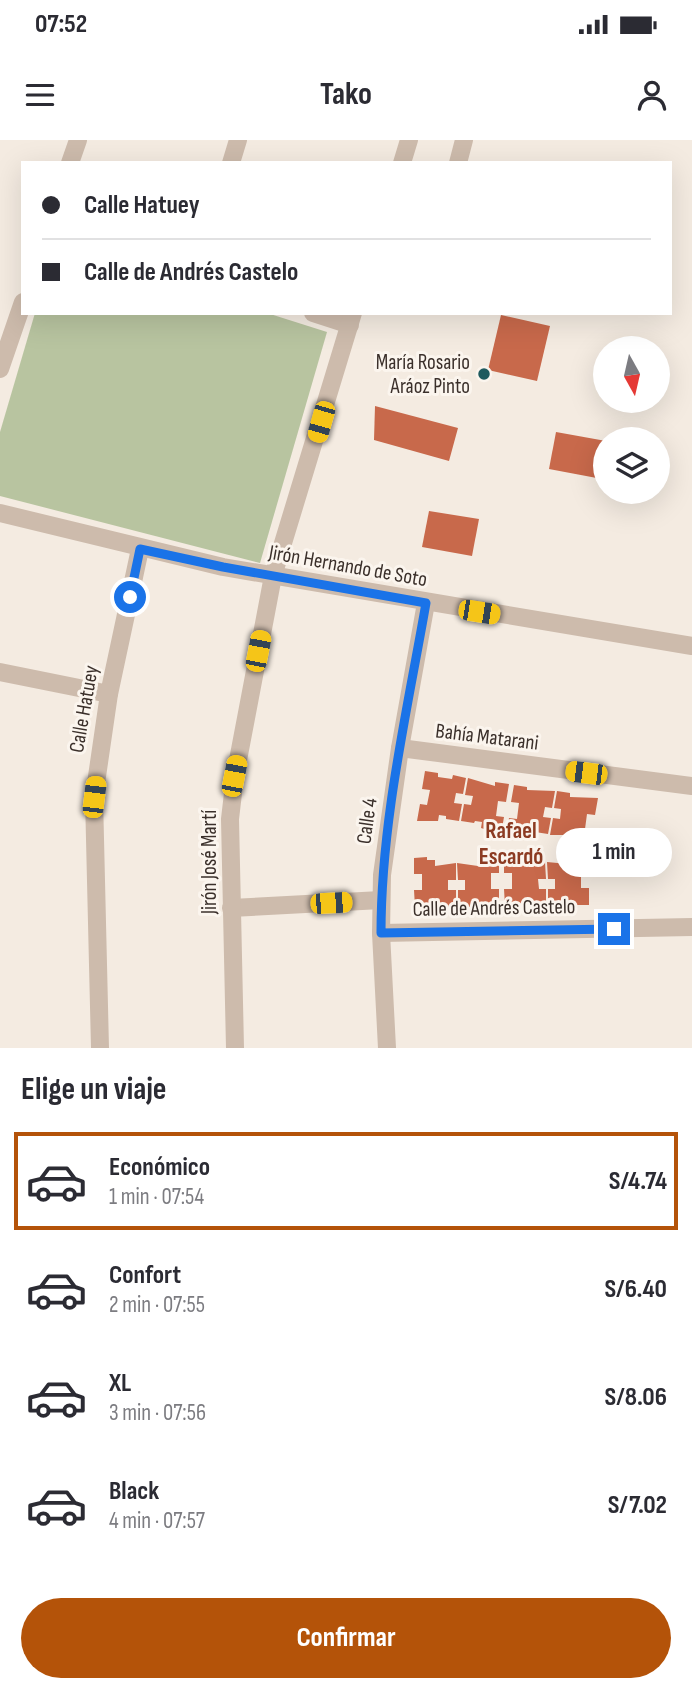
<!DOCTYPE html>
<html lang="es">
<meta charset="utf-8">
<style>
:root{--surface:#fff;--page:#f7f7f7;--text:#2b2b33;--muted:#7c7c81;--line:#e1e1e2;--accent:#b45309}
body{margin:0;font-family:"Sofia Sans Condensed",sans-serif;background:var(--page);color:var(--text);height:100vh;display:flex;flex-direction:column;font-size:26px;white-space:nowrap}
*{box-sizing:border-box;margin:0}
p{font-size:23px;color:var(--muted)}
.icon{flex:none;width:38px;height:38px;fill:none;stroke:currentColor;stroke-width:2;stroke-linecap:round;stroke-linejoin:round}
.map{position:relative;height:908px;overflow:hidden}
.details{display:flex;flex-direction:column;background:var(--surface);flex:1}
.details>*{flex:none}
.guide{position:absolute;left:21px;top:21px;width:651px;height:154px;border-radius:0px;box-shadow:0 7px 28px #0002;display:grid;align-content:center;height:154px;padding:0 21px;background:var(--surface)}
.needle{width:46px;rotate:172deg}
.tools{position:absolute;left:593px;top:196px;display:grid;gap:14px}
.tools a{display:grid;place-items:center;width:77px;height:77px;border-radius:50%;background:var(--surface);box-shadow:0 7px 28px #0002;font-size:35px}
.end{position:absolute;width:32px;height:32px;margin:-16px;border:9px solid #1a73e8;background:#fff;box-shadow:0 0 0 4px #fff}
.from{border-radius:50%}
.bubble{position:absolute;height:49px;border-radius:24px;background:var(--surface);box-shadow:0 7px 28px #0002;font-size:23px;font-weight:700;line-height:49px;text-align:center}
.car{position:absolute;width:21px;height:42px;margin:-21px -10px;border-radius:9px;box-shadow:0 0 5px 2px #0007;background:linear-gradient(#f5c518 24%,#345 0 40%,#f5c518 0 76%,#345 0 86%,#f5c518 0)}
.guide b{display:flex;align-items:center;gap:24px;height:66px;font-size:26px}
.guide b+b{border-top:2px solid var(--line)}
.guide i{width:18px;height:18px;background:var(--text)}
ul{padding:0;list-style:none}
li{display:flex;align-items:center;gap:21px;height:98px;margin:0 14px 10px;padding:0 7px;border:4px solid transparent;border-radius:0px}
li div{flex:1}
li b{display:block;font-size:26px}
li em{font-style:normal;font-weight:700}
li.selected{border-color:var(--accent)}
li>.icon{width:63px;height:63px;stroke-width:1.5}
h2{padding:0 21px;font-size:32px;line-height:84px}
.button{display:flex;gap:14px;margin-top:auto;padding:14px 21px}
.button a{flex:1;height:80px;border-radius:42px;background:var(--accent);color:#fff;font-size:28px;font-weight:700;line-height:80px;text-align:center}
.status{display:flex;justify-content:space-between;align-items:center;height:49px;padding:0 35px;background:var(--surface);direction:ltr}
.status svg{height:19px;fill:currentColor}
header{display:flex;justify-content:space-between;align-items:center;height:91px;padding:0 21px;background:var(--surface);font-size:32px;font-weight:700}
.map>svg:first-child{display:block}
.park{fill:#b8c4a0}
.building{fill:#c8694b}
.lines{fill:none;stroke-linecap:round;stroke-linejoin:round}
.minor{stroke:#cdbbac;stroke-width:18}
.route{stroke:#1a73e8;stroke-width:9}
.poi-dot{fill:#1f5a5e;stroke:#fbf5ee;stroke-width:2.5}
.labels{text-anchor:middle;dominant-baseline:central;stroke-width:6;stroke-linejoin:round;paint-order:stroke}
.poi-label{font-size:21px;fill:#3b302b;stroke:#fbf5ee;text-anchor:end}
.street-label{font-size:21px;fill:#3b302b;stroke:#fbf5ee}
.neighbourhood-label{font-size:23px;font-weight:bold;fill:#8c3b22;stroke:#fbf5ee}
</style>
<div class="status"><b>07:52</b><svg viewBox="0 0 49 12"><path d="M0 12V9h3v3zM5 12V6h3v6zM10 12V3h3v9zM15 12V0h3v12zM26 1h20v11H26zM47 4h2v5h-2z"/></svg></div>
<header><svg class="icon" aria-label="menu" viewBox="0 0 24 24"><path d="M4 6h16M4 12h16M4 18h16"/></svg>Tako<svg class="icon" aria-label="person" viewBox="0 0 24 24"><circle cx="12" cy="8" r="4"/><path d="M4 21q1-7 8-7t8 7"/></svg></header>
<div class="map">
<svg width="692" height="908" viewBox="0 0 692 908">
<rect width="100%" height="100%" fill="#f4ebe1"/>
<path class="park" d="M35,173h232l60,19 -67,231 -260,-67v-64z"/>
<g class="building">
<path d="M501,175l49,11 -13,55 -49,-11z"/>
<path d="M375,266l83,22 -9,33 -75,-21z"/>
<path d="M556,292l50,9v18l-4,20 -53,-10z"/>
<path d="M429,371l50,8 -7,37 -50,-9z"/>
<path d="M425,631l13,2v4l14,2 1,-4 13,3 -3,16 -7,-1 -2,10 8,1 -3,17 -13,-2v-3l-7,-1 -1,6h-21l3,-17 7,1 3,-15 -8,-1z"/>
<path d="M468,638l27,8v-4l14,2 -3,18 -8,-1 -2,15 8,1 -3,17 -20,-6 1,-6 -7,-1 -1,2 -13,-2 3,-17 7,1 2,-9 -8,-1z"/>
<path d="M514,645l13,2v3l28,1 -3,17 -7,-1 -2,10 8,1 -3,16 -13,-2v-2l-7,-1 -1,6 -21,-1 3,-16 8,1 2,-16 -8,-1z"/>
<path d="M557,651l13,2v4l28,1 -3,17 -8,-1 -2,15 8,2 -3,16 -20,-5 1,-7h-21l3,-17 7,1 1,-10 -7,-1z"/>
<path d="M576,715h13v17h-8v16h8v17h-13v-3l-28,4v-17h7v-10h-7l-1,-17 21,2v-6h8z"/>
<path d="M486,716h13v17h-8v16h8v17l-28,-3 1,4h-14v-17h7v-10h-7l-1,-17 21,3v-7h8z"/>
<path d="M504,716l21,3v6l20,-3 1,17h-8l1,10h7v17l-28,-3v3h-13l-1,-17h8v-16h-8z"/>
<path d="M427,717v3h8v6l21,-3v17h-8v10h8v17h-14l1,-3 -28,3 -1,-17h8v-16h-8v-16z"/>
</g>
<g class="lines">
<g class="minor">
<path d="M70,23l8,-23"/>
<path d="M231,23l7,-23"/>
<path d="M402,23l7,-23"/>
<path d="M458,23l6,-23"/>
<path d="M313,173l37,12"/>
<path d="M0,229l23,-67"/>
<path d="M0,373l223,54 469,79"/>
<path d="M0,532l109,22"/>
<path d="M400,608l292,38"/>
<path d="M231,768l150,-8"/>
<path d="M381,793l311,-6"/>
<path d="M100,908l-6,-251 15,-103 31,-145"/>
<path d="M235,908l-5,-229 5,-43 38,-200 80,-263"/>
<path d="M387,908l-6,-115 1,-58 18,-127 26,-145"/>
</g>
</g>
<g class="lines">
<path class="route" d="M130,457l10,-48 83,18 203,36c-19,109 -45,219 -45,330l233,-4"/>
</g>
<circle class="poi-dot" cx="484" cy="234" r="7"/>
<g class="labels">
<g class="poi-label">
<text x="470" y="222">María Rosario<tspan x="470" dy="24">Aráoz Pinto</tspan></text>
</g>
<g class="street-label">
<text transform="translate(348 426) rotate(10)">Jirón Hernando de Soto</text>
<text transform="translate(84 569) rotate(-80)">Calle Hatuey</text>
<text transform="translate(487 597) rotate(7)">Bahía Matarani</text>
<text transform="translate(367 681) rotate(-82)">Calle 4</text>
<text transform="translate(209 722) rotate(-90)">Jirón José Martí</text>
<text transform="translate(494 768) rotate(-1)">Calle de Andrés Castelo</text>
</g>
<g class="neighbourhood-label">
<text x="511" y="691">Rafael<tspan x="511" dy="26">Escardó</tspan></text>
</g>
</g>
</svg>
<div class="tools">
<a><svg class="needle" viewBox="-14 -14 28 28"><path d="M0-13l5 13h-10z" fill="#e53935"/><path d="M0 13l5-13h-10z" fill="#7c7c81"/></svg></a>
<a><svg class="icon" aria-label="layers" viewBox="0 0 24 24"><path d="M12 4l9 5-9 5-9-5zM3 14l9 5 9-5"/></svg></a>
</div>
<i class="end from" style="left:130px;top:457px"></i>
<i class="end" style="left:614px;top:789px"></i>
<div class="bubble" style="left:556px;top:688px;width:116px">1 min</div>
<i class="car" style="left:321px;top:282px;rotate:196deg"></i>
<i class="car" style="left:479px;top:472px;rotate:99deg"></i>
<i class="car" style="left:258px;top:511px;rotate:11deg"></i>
<i class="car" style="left:586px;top:633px;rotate:277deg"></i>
<i class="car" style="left:234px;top:636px;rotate:11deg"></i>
<i class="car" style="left:94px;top:657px;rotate:7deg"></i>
<i class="car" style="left:331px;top:763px;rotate:87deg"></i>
<div class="guide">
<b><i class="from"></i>Calle Hatuey</b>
<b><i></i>Calle de Andrés Castelo</b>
</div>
</div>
<section class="details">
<h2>Elige un viaje</h2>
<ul>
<li class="selected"><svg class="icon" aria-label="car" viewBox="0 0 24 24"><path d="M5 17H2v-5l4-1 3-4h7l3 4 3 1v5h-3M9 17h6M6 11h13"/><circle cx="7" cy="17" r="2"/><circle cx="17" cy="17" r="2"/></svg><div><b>Económico</b><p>1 min · 07:54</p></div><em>S/4.74</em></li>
<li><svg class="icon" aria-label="car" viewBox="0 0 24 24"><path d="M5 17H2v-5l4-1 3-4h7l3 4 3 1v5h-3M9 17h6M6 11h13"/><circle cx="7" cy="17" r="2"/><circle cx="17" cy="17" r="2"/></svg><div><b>Confort</b><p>2 min · 07:55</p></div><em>S/6.40</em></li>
<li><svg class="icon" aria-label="car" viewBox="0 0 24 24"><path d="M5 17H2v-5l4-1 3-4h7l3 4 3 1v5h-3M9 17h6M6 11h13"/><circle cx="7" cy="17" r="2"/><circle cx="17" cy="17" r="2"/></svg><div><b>XL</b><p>3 min · 07:56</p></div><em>S/8.06</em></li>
<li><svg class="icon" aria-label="car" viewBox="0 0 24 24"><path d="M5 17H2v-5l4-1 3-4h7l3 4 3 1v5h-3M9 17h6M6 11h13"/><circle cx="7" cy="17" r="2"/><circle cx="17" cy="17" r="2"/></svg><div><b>Black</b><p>4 min · 07:57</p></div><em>S/7.02</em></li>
</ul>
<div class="button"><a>Confirmar</a></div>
</section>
